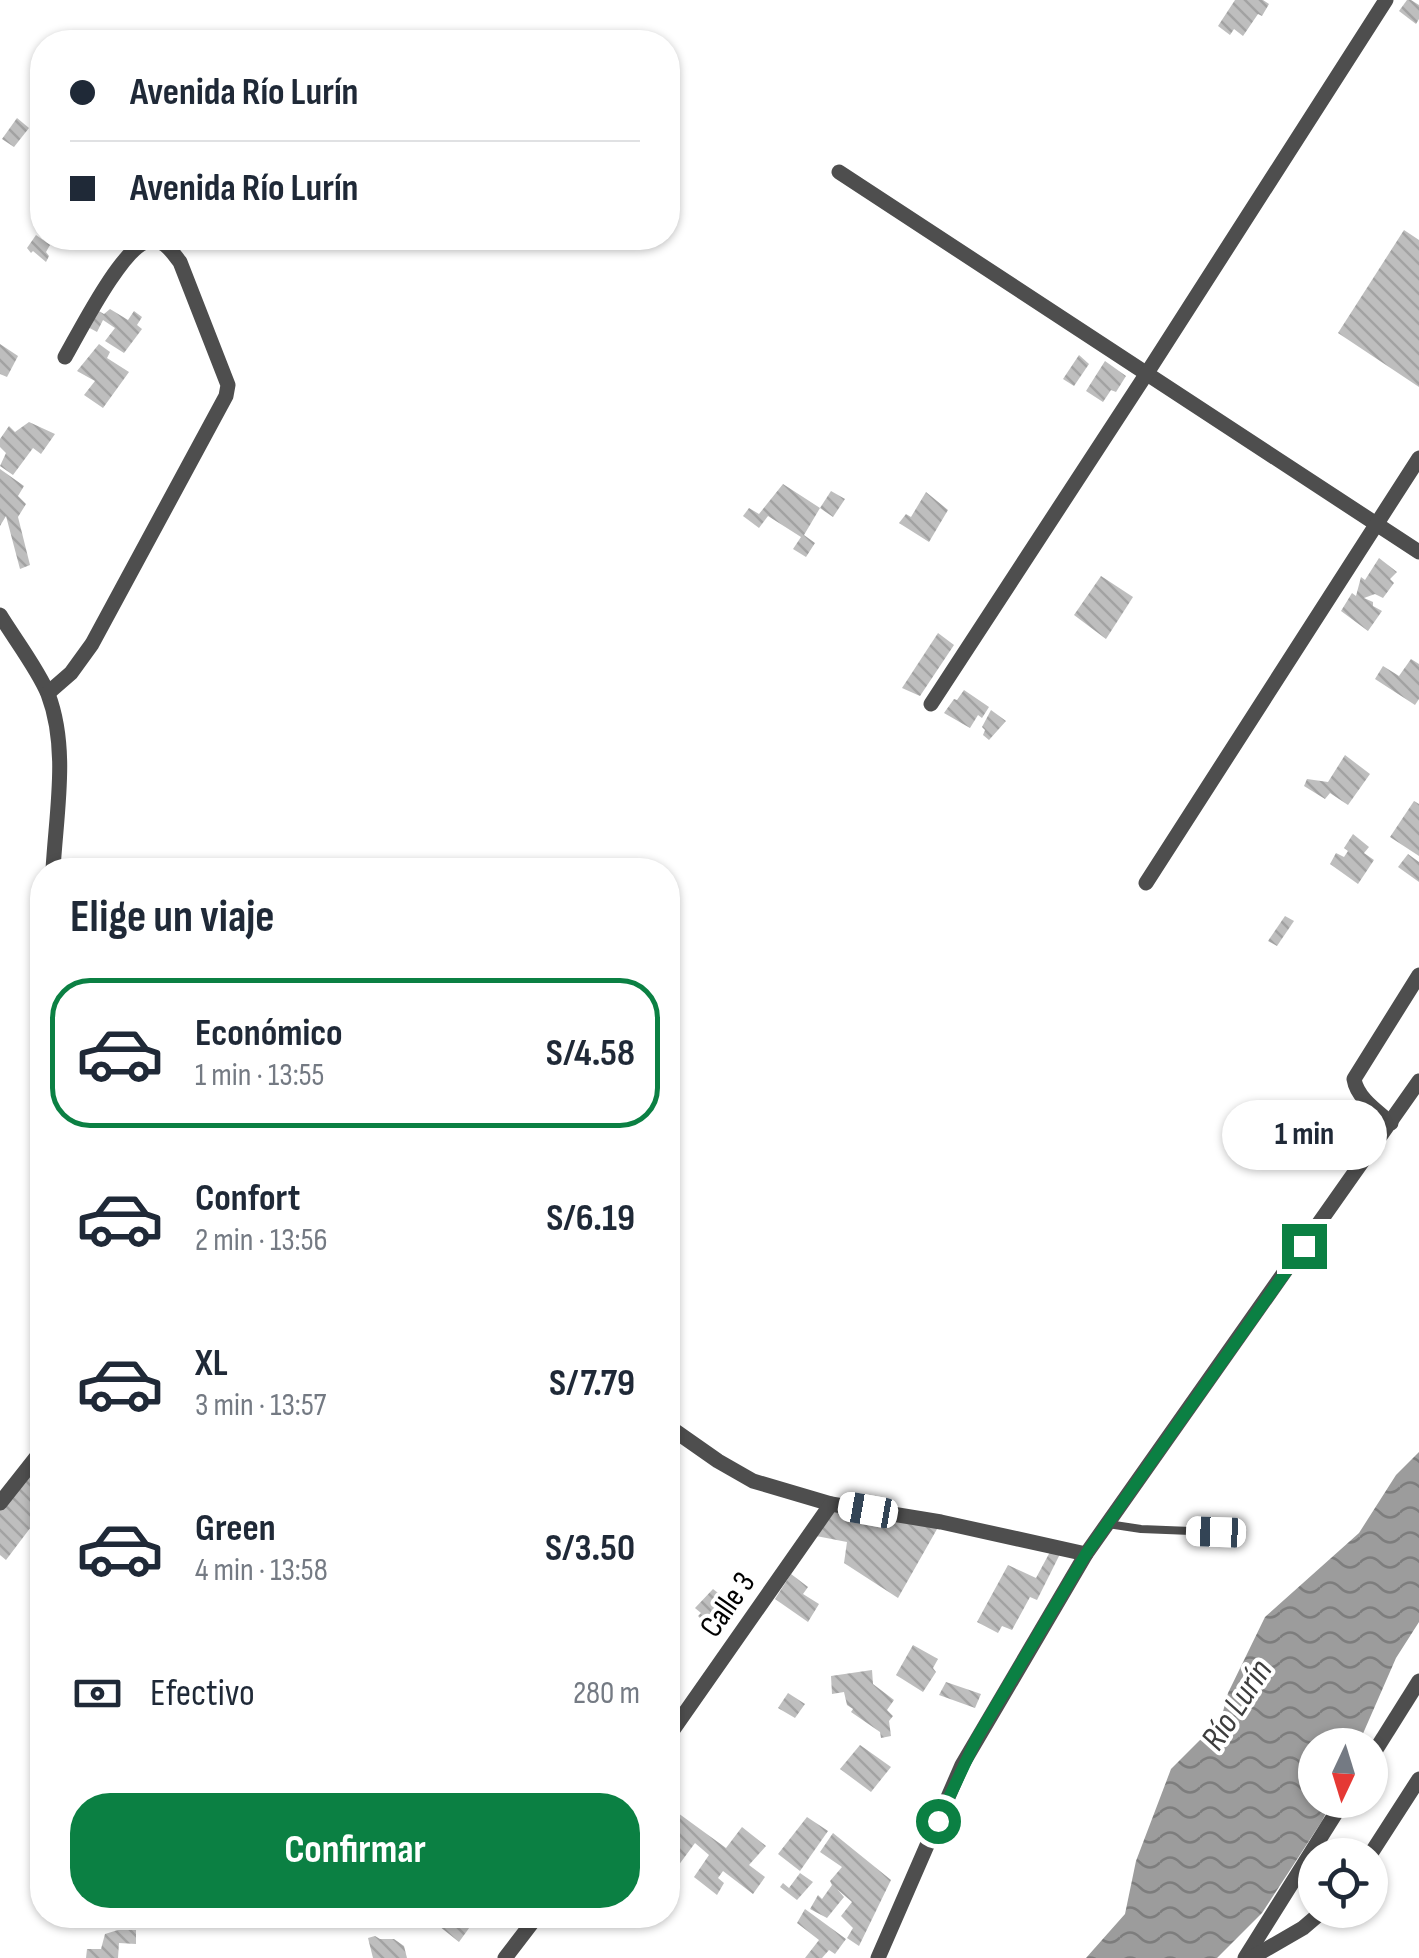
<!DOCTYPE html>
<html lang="es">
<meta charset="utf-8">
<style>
:root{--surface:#fff;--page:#f6f6f7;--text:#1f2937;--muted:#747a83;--line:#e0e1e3;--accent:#0b8043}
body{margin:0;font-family:"Sofia Sans Condensed",sans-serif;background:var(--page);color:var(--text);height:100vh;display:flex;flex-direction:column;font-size:38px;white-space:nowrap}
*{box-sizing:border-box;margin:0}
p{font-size:32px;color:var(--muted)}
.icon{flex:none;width:55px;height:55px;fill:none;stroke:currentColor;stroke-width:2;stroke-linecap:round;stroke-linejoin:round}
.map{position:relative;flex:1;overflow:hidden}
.side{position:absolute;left:30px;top:858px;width:650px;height:1070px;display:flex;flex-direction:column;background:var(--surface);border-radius:40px;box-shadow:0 2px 8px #0004}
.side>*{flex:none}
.hud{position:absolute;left:30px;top:30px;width:650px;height:220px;border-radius:40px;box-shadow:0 2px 8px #0004;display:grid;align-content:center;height:220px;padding:0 40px;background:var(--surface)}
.needle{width:65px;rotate:184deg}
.fabs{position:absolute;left:1298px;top:1728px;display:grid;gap:20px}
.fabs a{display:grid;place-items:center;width:90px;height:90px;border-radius:50%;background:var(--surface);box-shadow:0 2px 8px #0004;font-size:50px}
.end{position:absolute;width:45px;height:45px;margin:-22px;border:12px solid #0b8043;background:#fff;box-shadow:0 0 0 5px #fff}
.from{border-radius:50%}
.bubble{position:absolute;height:70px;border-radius:35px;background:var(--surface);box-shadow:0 2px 8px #0004;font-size:32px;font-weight:700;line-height:70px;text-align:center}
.car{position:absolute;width:30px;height:60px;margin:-30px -15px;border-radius:12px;box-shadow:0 0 8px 2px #0007;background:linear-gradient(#fff 24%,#345 0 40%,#fff 0 76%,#345 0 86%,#fff 0)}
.hud b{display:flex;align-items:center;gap:35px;height:95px;font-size:38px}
.hud b+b{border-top:2px solid var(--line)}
.hud i{width:25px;height:25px;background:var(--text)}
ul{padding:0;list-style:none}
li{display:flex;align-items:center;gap:30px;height:150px;margin:0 20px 15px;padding:0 20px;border:5px solid transparent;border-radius:40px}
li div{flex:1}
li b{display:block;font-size:38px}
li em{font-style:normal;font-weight:700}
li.on{border-color:var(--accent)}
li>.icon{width:90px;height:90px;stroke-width:1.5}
h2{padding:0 40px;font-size:45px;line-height:120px}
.pay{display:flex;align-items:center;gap:25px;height:110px;padding:0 40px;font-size:38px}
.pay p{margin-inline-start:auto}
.cta{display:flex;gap:20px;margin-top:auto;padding:20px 40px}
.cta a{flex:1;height:115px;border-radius:40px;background:var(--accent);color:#fff;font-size:40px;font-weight:700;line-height:115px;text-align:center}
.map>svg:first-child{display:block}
.water{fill:url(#water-waves)}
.building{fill:url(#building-back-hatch)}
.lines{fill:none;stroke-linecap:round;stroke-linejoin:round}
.lane{stroke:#4e4e4e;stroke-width:8}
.street{stroke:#4e4e4e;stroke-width:15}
.route{stroke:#0b8043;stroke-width:12}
.labels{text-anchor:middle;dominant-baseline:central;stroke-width:8;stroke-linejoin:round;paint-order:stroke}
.street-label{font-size:32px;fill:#000;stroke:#fff}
.water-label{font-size:35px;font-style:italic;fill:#3d3d3d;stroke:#fff}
</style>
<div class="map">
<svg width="1419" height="1958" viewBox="0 0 1419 1958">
<defs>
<pattern id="water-waves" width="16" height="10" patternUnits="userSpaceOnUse" patternTransform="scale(2.5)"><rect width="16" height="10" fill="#9c9c9c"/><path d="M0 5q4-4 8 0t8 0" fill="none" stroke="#7d7d7d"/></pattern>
<pattern id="building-back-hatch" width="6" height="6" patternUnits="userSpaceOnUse" patternTransform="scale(2.5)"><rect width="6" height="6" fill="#bebebe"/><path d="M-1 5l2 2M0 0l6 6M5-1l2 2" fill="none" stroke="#a2a2a2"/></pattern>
</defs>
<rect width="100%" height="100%" fill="#fff"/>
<path class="water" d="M1419,1452v170l-23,36 -38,87h-43v55h17l-10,21 -60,92 -45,45h-131l39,-44 11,-53 35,-92 50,-50 7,-26 37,-76 94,-84 37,-58z"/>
<g class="building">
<path d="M1235,0h28l6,4 -7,12 -4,-2 -15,22 -9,-7 -4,6 -12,-9z"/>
<path d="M1407,0h4l8,5v14l-3,5 -17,-13z"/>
<path d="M17,118l12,10 -15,19 -12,-8z"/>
<path d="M1404,230l15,10v147l-81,-54z"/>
<path d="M36,235l14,10 -4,7 3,4 -3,6 -13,-11 -2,2 -4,-5z"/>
<path d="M110,309l18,11 6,-9 8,6 -5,8 5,4 -18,24 -19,-12 10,-13 -12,-8 -6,12 -11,-6 11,-16 7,4z"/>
<path d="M0,344l18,12 -11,21 -7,-3z"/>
<path d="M99,344l11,8 -3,6 22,14 -26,36 -19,-13 11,-14 -18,-10z"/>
<path d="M1079,355l10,9 -15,22 -11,-7z"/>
<path d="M1105,361l21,15 -10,16 -5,-2 -8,12 -17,-11z"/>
<path d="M29,422l26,12 -14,20 -8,-6 -20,27 -13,-9 6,-13 -6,-6v-8l9,-13 6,6z"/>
<path d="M0,469l24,17 -6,10 8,8 -8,13 12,48 -10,4 -14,-53 -6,10z"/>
<path d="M783,484l37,24 -16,27 11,8 -9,14 -13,-8 8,-12 -33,-21 -9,12 -16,-12 6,-8 10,6z"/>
<path d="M831,491l14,8 -12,18 -13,-9z"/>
<path d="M926,492l22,18 -19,32 -30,-19 7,-9 5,3z"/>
<path d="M1379,558l18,14 -7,7 4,4 -11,15 -8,-4 -11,4 9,4v4l9,5 -14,20 -27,-20 11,-18 4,3 5,-19 4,3z"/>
<path d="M1101,576l32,21 -27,42 -32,-24z"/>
<path d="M938,633l16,12 -34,51 -18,-8z"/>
<path d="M1411,659l8,5v35l-4,6 -40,-26 8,-13 16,10z"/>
<path d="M964,690l25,17 -7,11 -4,-3 -8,13 -26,-15 10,-14 3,1z"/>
<path d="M991,710l15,11 -17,19 -6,-5 2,-5 -3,-3z"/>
<path d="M1345,755l25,19 -22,31 -18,-12 -5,6 -21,-13 3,-7 21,3z"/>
<path d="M1414,801l5,3v52l-29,-19z"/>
<path d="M1353,834l16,13 -5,6 10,7 -16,24 -28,-20 6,-11 8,4 4,-6 -4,-3z"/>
<path d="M1408,854l11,8v20l-21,-15z"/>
<path d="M1285,916l9,5 -17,25 -9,-5z"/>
<path d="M26,1474l16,13 -10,11 6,8 -7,8 6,5 -31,41 -6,-5v-50z"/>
<path d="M831,1504l110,18 -43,76 -54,-35 3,-21 -36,-7z"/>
<path d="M1051,1550l10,2 -24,48 -7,-3 -18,33 -10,-4 -4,7 -21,-11 31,-57 28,13z"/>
<path d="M791,1574l17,13 -5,7 16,10 -11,18 -33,-23z"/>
<path d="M713,1589l14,11 -21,25 -8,-9 3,-3 -6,-5z"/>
<path d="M913,1645l25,14 -5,9 3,4 -13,20 -27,-17z"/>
<path d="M872,1670l1,14 21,16 -7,10 6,6 -4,5 2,15 -10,2 -1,-6 -29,-20 2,-3 -6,-4 -3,-13 -12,2 -1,-18z"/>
<path d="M946,1682l35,12 -6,14 -36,-13z"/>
<path d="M788,1693l17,11 -10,14 -17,-10z"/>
<path d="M860,1745l31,22 -20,25 -31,-23z"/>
<path d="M678,1813l48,35 16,-21 24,19 -17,19 16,12 -12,17 -30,-23 -5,7 6,5 -7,12 -23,-18 15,-22 -14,-12 -17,23 -10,-7v-30z"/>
<path d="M807,1817l21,14 -28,40 -22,-17z"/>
<path d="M833,1833l58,47 -32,66 -12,-8 6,-10 -12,-12 11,-14 -15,-13 7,8 -17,21 -17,-9 8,-14 4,4 10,-14 -2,-4 12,-14 -22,-15z"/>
<path d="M800,1873l13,9 -16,18 -17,-13 3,-4 6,5z"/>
<path d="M805,1909l41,30 -11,15 -6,-4 -7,8h-17l14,-18 -22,-17z"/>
<path d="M440,1915h21l11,9 -13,18 -25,-20z"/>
<path d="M118,1930h18v14l-17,-1 -1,15h-32l1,-9h14l4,-15z"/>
<path d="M375,1936l5,3h14l10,7 3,12h-34l-5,-20z"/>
</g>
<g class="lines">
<path class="lane" d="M1108,1524l33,5 75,3"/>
<g class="street">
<path d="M839,172l580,380"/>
<path d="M0,615c14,23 39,56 48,79 21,55 8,119 5,176"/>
<path d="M48,693l23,-20 21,-29 134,-248 2,-11 -48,-123c-8,-10 -16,-24 -31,-21 -26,4 -70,92 -84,116"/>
<path d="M931,704l216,-331 239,-373"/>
<path d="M1146,883l273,-425"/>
<path d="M1391,1123c-14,-12 -34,-25 -37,-44l65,-104"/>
<path d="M668,1426l50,35 35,20 78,23 110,18 145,32"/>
<path d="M0,1503l42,-53"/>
<path d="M668,1737l163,-233"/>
<path d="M1370,1759l49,-78"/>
<path d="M1370,1855l49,-76"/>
<path d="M505,1958l33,-43"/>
<path d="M878,1958l84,-193 124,-211 333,-473"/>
<path d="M1245,1958l99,-158"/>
<path d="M1251,1958l52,-30 21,-18"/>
</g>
</g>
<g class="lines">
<path class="route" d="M938,1821l39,-83 109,-184 218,-308"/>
</g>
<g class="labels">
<g class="street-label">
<text transform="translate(728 1605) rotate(-55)">Calle 3</text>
</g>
<g class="water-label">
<text transform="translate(1237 1705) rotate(-57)">Río Lurín</text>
</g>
</g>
</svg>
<div class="fabs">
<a><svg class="needle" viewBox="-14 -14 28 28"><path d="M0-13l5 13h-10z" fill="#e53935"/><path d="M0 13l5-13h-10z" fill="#747a83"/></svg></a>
<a><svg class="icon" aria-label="locate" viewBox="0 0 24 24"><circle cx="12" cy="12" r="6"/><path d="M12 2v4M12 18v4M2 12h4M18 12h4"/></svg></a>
</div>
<i class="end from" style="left:938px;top:1821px"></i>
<i class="end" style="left:1304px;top:1246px"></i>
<div class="bubble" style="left:1222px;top:1100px;width:165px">1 min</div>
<i class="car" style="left:868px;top:1510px;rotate:280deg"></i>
<i class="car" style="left:1216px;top:1532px;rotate:272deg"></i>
<div class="hud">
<b><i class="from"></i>Avenida Río Lurín</b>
<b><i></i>Avenida Río Lurín</b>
</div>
<section class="side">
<h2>Elige un viaje</h2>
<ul>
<li class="on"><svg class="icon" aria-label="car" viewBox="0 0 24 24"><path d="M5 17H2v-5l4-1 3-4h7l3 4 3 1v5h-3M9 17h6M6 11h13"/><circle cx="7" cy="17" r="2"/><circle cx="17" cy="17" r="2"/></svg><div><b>Económico</b><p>1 min · 13:55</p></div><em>S/4.58</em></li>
<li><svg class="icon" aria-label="car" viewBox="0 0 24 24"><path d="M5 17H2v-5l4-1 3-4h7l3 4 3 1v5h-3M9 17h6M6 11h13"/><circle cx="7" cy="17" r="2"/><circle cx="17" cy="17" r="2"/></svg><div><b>Confort</b><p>2 min · 13:56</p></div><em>S/6.19</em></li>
<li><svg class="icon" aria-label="car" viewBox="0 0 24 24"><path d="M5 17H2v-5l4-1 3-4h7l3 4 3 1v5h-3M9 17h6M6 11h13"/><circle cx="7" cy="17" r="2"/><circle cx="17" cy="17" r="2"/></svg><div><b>XL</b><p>3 min · 13:57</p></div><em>S/7.79</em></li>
<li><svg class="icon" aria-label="car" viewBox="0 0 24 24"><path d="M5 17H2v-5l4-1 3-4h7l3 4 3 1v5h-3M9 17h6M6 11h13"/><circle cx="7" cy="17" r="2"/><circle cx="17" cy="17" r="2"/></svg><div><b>Green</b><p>4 min · 13:58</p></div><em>S/3.50</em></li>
</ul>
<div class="pay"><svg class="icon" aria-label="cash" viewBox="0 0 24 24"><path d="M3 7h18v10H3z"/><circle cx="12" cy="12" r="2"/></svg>Efectivo<p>280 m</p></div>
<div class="cta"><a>Confirmar</a></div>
</section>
</div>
